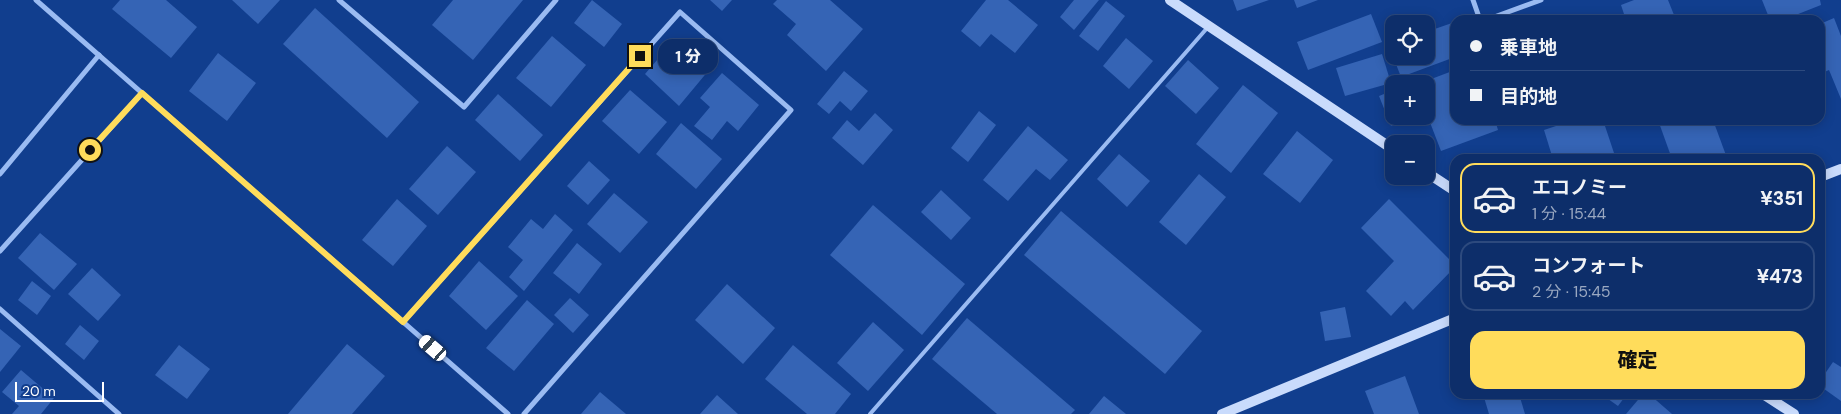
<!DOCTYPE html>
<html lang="ja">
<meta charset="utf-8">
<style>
:root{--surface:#0d2e6a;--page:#1b3a72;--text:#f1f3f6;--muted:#9aa8c1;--line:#2d4a7e;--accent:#ffdc5b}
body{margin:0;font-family:"DM Sans","Noto Sans JP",sans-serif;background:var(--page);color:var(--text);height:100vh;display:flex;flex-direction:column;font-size:19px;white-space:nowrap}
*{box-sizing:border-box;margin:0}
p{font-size:16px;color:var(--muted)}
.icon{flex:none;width:28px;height:28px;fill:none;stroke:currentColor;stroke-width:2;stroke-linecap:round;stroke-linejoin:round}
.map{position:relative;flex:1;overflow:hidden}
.sheet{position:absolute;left:1450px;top:154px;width:375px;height:245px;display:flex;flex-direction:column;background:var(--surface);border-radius:15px;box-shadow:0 2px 12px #0003,0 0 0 1px var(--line)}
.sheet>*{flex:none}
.hud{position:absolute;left:1450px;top:15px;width:375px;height:110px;border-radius:15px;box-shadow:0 2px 12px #0003,0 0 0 1px var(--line);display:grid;align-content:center;height:110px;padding:0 20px;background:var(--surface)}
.controls{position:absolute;left:1385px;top:15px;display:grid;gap:10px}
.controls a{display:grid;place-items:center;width:50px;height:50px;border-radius:10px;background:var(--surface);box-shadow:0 2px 12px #0003,0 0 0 1px var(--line);font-size:25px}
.scale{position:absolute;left:15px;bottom:12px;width:89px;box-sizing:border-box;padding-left:5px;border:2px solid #fff;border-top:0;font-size:14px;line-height:18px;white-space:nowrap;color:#fff;-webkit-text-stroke:4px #113e8e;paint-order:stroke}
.end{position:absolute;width:22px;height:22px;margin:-11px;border:6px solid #ffdc5b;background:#111;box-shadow:0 0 0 2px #111}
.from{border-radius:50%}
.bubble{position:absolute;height:35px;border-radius:15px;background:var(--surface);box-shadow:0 2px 12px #0003,0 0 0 1px var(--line);font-size:16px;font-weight:800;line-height:35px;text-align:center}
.car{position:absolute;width:15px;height:30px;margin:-15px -8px;border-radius:6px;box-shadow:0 0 4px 1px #0007;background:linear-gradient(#fff 24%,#345 0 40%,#fff 0 76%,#345 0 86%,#fff 0)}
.hud b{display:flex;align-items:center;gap:18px;height:48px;font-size:19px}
.hud b+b{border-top:1px solid var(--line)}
.hud i{width:12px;height:12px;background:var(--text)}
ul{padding:9px 0 0;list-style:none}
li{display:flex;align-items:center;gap:15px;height:70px;margin:0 10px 8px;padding:0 10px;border:2px solid var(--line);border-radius:15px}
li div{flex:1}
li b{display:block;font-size:19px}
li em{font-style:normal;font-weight:800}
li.selected{border-color:var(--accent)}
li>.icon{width:45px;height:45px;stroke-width:1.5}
.primary-button{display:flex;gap:10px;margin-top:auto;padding:10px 20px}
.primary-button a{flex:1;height:58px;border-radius:15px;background:var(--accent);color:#111;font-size:20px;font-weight:800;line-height:58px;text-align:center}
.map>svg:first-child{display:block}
.building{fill:#3564b5}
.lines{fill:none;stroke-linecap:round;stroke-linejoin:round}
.lane{stroke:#9abbf2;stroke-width:4}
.street{stroke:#9abbf2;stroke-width:5}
.secondary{stroke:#c9dbfc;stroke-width:10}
.route{stroke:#ffdc5b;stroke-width:6}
</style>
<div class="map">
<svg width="1841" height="414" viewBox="0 0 1841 414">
<rect width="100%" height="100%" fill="#113e8e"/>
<g class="building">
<path d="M120,0h46l31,27 -26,31 -59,-49z"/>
<path d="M232,0h48l-22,24z"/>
<path d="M453,0h70l-50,60 -41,-35z"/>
<path d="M592,0l30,24 -18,23 -30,-24z"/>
<path d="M710,0h22l-10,11z"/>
<path d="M777,0h53l33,29 -37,42 -39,-36 9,-11 -23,-20z"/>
<path d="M986,0h22l30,25 -23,28 -24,-19 -11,13 -19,-16z"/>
<path d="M1074,0h25l-25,30 -14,-13z"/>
<path d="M1233,0h36l-32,11z"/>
<path d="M1294,0h24l-21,8z"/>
<path d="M1634,0h34l8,20h-50l-5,-15z"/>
<path d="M1762,0h58l1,5 -38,15h-13z"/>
<path d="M1106,1l19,15 -27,35 -19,-15z"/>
<path d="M315,8l104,94 -32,36 -104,-94z"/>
<path d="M1371,14l11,28 -74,28 -11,-28z"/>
<path d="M1834,18l7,18v63l-12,-29 -9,4v-50z"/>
<path d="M1452,23l3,8v26l-54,20 -12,-31 5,-2v12h32v-24z"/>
<path d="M552,36l34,29 -35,42 -35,-29z"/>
<path d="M1126,38l27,23 -24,28 -26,-23z"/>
<path d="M697,39l22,19 -40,48 -34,-32 19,-22 7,3 11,-11 6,6z"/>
<path d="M218,53l38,30 -29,38 -38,-30z"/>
<path d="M1382,54l9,29 -46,13 -9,-28z"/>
<path d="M1188,60l31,28 -23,26 -31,-28z"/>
<path d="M1455,70v50h40l3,10 -57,21 -15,-39v-28h-8z"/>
<path d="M844,71l24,20 -17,20 -11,-10 -11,13 -12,-10z"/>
<path d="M722,73l37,32 -21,26 -11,-10 -15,19 -18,-14 16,-19 -10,-9z"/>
<path d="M1243,85l35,28 -47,60 -35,-29z"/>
<path d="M630,90l37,32 -28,32 -37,-33z"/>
<path d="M1394,90v26h22l-25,10 -12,-30z"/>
<path d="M498,94l45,41 -23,26 -45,-41z"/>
<path d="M979,111l17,14 -28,37 -17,-14z"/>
<path d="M875,113l18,17 -30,35 -31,-27 15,-18 12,11z"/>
<path d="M1574,120h29l12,36 -8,3h-54l-9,-29z"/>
<path d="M1658,120h55l14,38 -55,1z"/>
<path d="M681,123l41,36 -26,30 -40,-35z"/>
<path d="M1028,126l40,34 -18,20 -14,-11 -28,32 -25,-21z"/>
<path d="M1297,131l36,29 -33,43 -37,-29z"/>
<path d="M447,146l29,26 -38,43 -29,-26z"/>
<path d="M1119,154l31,27 -23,26 -30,-28z"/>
<path d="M589,161l21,19 -22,25 -21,-19z"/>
<path d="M1199,174l27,23 -40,48 -27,-23z"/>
<path d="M941,190l30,28 -20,22 -30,-28z"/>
<path d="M614,193l34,29 -28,31 -33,-29z"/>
<path d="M397,199l30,27 -34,40 -31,-26z"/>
<path d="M1389,199l66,66v2l-42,43 -8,-9 -14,15 -25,-25 28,-30 -33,-33z"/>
<path d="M873,205l92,79 -43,51 -92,-80z"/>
<path d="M1061,211l141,120 -37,43 -141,-119z"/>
<path d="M555,214l18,16 -49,61 -15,-14 14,-17 -15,-13 23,-28 12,10z"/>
<path d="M40,233l37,31 -23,26 -36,-32z"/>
<path d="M577,243l25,21 -23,30 -26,-21z"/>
<path d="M479,261l39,35 -32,34 -37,-34z"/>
<path d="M92,268l29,27 -23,26 -30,-27z"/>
<path d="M32,281l19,15 -14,19 -19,-15z"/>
<path d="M727,284l48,44 -32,36 -48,-44z"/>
<path d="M570,298l19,17 -16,18 -19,-18z"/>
<path d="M527,300l27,24 -40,47 -28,-23z"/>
<path d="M1345,307l6,30 -26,4 -5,-29z"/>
<path d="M967,318l108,92 -4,4h-74l-65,-55z"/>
<path d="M873,322l31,28 -36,41 -31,-28z"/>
<path d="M80,325l19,16 -15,19 -19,-16z"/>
<path d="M0,329l21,17 -21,26z"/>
<path d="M347,344l38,32 -33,38h-64z"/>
<path d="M179,345l31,24 -23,30 -32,-24z"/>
<path d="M793,345l58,49 -16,20h-28l-42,-35z"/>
<path d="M1833,362l8,5v34l-21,-15v-5z"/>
<path d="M21,370l33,28 -13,16h-29l7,-8 -17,-14z"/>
<path d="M1405,376l14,38h-45l-9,-23z"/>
<path d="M600,392l26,22h-45z"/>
<path d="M1483,394h36l6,20h-36z"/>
<path d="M1601,394h26l-9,12z"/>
<path d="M1643,394h6l23,20h-46z"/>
<path d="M717,395l21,19h-38z"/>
<path d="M1104,396l22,18h-37z"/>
</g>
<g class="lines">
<path class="lane" d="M870,414l338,-387"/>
<g class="street">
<path d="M36,0l472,414"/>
<path d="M339,0l125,107 92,-107"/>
<path d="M1473,0l7,20"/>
<path d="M1486,20l55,-20"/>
<path d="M0,174l99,-119"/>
<path d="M0,251l142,-158"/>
<path d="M0,309l119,105"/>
<path d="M403,322l277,-310 111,98 -267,304"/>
</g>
<g class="secondary">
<path d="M1170,0l224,150"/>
<path d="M1426,172l29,19"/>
<path d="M1820,177l21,-8"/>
<path d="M1763,394l31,20"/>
<path d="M1222,414l233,-96"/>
</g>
</g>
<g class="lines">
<path class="route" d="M90,150l52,-57 261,229 237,-266"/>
</g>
</svg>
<div class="controls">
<a><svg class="icon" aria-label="locate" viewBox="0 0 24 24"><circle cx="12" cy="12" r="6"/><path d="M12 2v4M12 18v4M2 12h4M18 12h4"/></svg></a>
<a>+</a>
<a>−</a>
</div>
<div class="scale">20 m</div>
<i class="end from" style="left:90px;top:150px"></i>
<i class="end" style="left:640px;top:56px"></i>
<div class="bubble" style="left:658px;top:39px;width:60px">1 分</div>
<i class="car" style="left:433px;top:348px;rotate:311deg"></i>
<div class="hud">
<b><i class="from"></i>乗車地</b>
<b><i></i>目的地</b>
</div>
<section class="sheet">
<ul>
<li class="selected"><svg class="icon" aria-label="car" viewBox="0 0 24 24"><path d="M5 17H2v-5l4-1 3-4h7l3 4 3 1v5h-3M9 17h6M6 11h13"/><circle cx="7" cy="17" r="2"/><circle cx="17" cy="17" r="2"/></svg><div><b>エコノミー</b><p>1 分 · 15:44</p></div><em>¥351</em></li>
<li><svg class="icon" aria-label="car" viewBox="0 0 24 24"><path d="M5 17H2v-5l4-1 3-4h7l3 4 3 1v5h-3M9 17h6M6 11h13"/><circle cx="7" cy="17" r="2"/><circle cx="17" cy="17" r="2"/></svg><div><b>コンフォート</b><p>2 分 · 15:45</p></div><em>¥473</em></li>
</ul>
<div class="primary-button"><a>確定</a></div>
</section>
</div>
